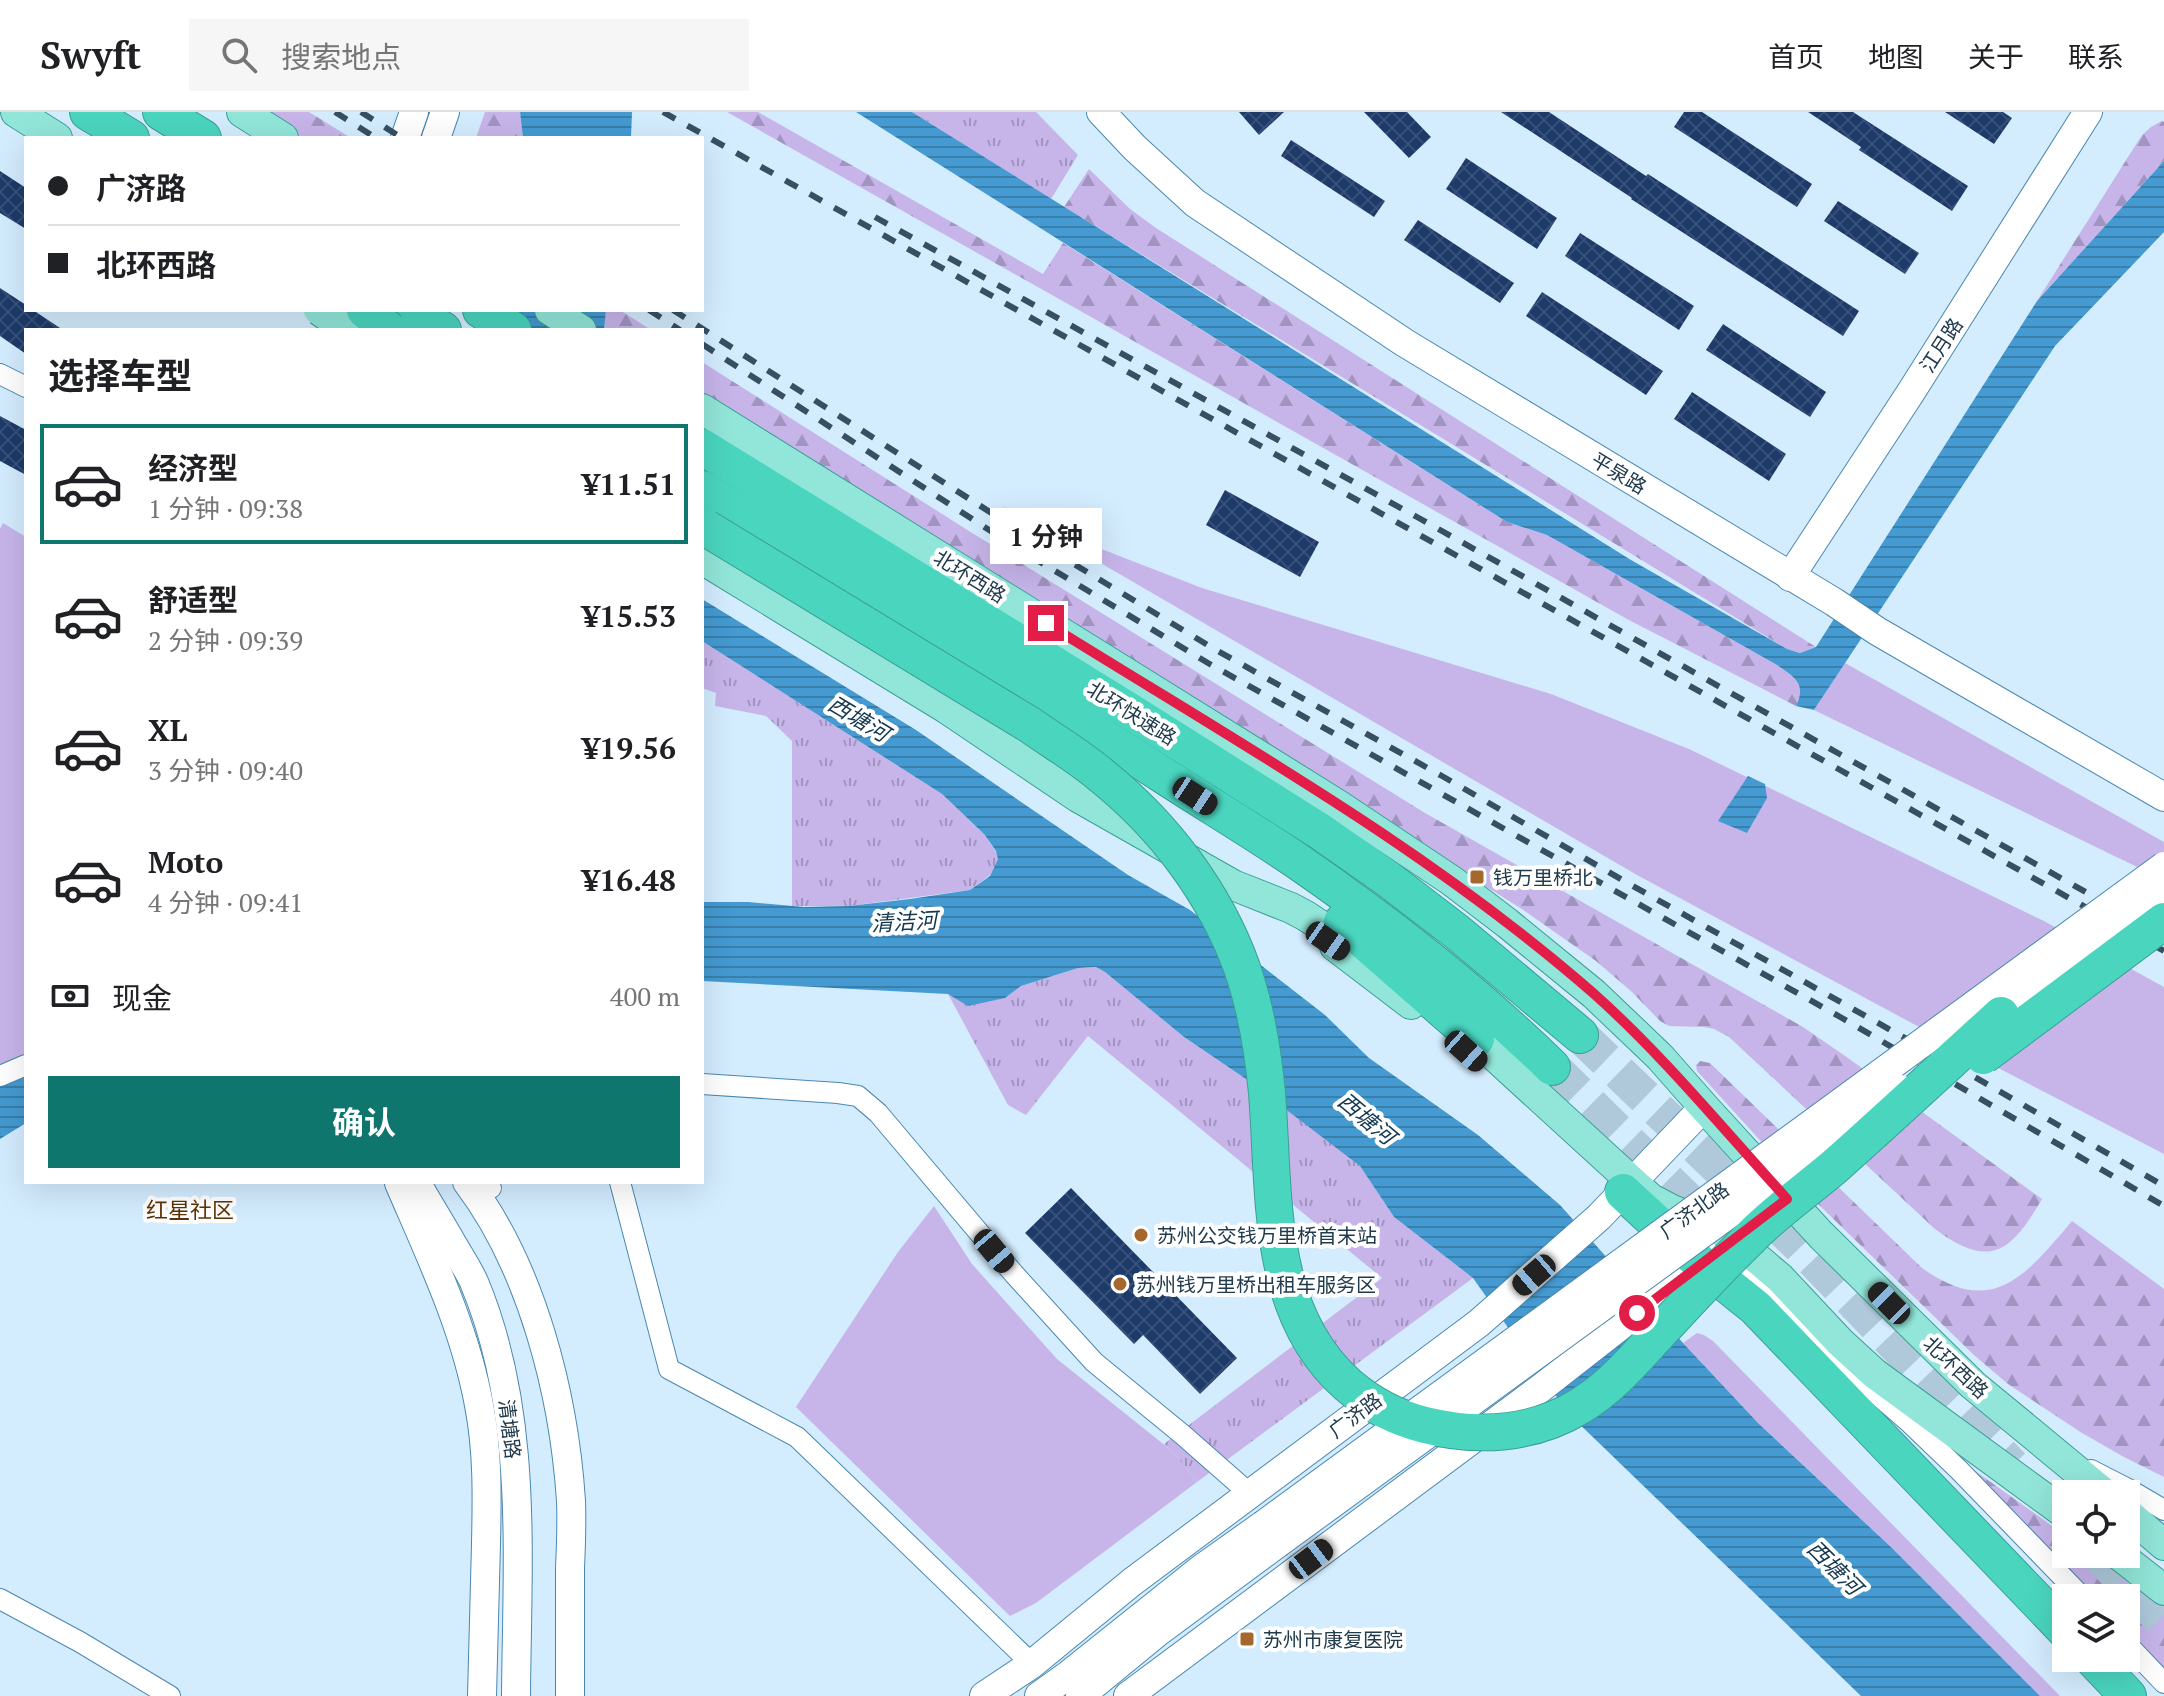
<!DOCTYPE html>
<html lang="zh">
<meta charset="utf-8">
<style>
:root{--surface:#fff;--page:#f6f6f6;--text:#202124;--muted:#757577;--line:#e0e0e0;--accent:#0f766e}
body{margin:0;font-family:"PT Serif","Noto Sans SC",serif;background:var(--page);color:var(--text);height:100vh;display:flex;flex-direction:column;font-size:30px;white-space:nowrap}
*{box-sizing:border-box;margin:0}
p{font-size:26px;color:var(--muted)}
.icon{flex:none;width:44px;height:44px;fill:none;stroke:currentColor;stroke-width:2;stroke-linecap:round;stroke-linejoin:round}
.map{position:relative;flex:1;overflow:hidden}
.panel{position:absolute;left:24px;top:216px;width:680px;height:856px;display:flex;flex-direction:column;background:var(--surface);border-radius:0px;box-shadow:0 8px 32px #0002}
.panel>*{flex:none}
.guide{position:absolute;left:24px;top:24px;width:680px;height:176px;border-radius:0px;box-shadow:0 8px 32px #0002;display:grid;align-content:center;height:176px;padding:0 24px;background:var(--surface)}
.buttons{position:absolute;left:2052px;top:1368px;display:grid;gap:16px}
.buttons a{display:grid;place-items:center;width:88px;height:88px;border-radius:0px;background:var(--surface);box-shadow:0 8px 32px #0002;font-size:40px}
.end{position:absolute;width:36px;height:36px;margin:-18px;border:10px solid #e11d48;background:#fff;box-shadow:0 0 0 4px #fff}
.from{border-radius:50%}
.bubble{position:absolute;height:56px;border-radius:0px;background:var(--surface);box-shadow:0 8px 32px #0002;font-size:26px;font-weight:700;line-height:56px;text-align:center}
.car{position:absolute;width:24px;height:48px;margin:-24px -12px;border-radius:10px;box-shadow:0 0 6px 2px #0007;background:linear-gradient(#222 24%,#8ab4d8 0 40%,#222 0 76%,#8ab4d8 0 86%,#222 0)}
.guide b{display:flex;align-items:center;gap:28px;height:76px;font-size:30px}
.guide b+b{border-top:2px solid var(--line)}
.guide i{width:20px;height:20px;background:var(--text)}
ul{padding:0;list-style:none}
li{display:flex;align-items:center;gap:24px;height:120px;margin:0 16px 12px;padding:0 8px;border:4px solid transparent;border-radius:0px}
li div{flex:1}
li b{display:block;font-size:30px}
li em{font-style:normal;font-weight:700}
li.selected{border-color:var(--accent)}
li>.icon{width:72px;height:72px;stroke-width:1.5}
h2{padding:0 24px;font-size:36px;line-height:96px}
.pay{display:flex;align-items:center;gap:20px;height:88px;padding:0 24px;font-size:30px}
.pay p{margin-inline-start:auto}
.action{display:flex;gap:16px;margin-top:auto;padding:16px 24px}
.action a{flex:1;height:92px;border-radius:0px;background:var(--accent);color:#fff;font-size:32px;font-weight:700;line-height:92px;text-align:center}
header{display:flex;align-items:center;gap:48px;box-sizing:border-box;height:112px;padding:0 40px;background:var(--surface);border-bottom:2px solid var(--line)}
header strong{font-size:38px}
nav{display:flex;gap:44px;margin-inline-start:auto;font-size:28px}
.search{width:560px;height:72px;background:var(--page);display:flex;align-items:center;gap:20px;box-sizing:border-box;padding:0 28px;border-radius:0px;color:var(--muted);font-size:30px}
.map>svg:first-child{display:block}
.grass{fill:#c7b5ea}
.forest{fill:url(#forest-firs)}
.park{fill:url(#park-tufts)}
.water{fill:url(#water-rules)}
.building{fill:url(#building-cross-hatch)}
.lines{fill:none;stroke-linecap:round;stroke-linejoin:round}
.highway-tunnel{stroke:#afc9db;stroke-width:36;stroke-dasharray:36 18;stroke-linecap:butt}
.street-casing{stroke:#4a88b1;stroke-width:22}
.secondary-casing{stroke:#4a88b1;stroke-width:30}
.primary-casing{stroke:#3c9f97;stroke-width:32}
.highway-casing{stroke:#3c9f97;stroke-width:38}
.street{stroke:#fff;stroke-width:20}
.secondary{stroke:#fff;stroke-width:28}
.primary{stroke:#92e6d9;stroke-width:30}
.highway{stroke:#4ad5bf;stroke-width:36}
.rail{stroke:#365062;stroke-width:6;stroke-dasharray:14 14;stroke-linecap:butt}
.secondary-bridge-casing{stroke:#4a88b1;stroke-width:30;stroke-linecap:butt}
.primary-bridge-casing{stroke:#3c9f97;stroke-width:32;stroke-linecap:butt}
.highway-bridge-casing{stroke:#3c9f97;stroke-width:38;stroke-linecap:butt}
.secondary-bridge{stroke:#fff;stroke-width:28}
.primary-bridge{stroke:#92e6d9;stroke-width:30}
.highway-bridge{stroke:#4ad5bf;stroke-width:36}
.route{stroke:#e11d48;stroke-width:10}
.poi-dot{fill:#a5672d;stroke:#fff;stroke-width:3}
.labels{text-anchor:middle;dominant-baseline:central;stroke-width:8;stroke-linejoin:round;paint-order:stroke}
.street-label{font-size:20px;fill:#213b4d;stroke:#fff}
.poi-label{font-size:20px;fill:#213b4d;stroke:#fff;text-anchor:start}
.water-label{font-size:22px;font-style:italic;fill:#13374f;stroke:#fff}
.neighbourhood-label{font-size:22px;fill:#5c3307;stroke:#fff}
</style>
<header>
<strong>Swyft</strong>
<div class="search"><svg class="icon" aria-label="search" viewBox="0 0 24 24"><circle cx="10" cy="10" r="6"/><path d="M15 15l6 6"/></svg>搜索地点</div>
<nav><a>首页</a><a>地图</a><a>关于</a><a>联系</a></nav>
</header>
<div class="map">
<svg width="2164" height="1584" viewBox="0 0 2164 1584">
<defs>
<pattern id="forest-firs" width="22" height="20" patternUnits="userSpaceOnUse" patternTransform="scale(2)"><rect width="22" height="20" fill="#c7b5ea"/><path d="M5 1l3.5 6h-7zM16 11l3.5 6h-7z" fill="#a194c0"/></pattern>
<pattern id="park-tufts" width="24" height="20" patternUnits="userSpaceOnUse" patternTransform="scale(2)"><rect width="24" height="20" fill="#c7b5ea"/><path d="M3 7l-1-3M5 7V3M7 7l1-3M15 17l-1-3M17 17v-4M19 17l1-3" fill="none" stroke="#a194c0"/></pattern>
<pattern id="water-rules" width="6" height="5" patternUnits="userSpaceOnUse" patternTransform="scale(2)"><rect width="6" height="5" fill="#449ad1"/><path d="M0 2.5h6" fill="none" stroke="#387fac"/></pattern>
<pattern id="building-cross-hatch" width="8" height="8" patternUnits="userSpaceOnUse" patternTransform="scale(2)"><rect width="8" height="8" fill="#1d3a69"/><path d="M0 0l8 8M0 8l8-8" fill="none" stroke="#354f78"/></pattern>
</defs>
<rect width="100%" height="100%" fill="#d3ecfe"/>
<g class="grass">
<path d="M1001,393l59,28 142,55 349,106 138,55 355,172 120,66v167l-243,-126 -284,-153z"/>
<path d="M3,411l23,14v538l-26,11v-557z"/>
<path d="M1845,551l319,179v38l-350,-170z"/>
<path d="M934,1094l38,58 85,95 115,92 25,31 -161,121 -26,13 -214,-209 102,-155z"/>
<path d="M1697,1221l7,2 9,6 347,355h-20l-148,-148 -133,-124 -76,-81z"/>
</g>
<g class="forest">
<path d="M262,0h47l42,26h-48z"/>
<path d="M485,0h35l3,26h-47z"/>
<path d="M727,0h31l285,162 20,-31 444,279 40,13 230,130c17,12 30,18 19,41l-169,-87z"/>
<path d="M2162,9l2,1v39l-127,140 105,-166 9,-8z"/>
<path d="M1089,57l41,40 26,19 660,419 -16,6 -13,-4 -723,-442z"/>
<path d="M606,198h14l31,20h-43l-4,-3z"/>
<path d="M702,250l267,169 456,282 378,214 45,31 194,141c-31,53 -52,71 -107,30l-206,-192 -15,-8 -10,-2 -35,-1 -9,-5 -28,-29 -36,-31 -74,-52 -820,-512z"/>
<path d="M1700,949l10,2 212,205c71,51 104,7 150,-47l92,68v188l-40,-20 -42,-24 -74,-49 -33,-28 -156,-151 -122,-134 -1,-6z"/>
<path d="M1967,1353l99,71v18h25l73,55v59l-38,-39v-31h-30z"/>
</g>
<g class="park">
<path d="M912,0h124l42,43 -27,44z"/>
<path d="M702,529l240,153 42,40 14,21v5l-8,15 -20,15 -121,16h-57v-165l-26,-25 -51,-10 1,-13 -14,-5z"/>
<path d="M1096,855l9,5 79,65 62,42 104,78 10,9 34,51 79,61 -276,204 -25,-31 -8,-7 218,-166 -294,-242 -62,79 -18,-10 -60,-111 11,5 46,-1 16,-12 57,-18z"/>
</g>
<g class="water">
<path d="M520,0h112l-1,26h-108z"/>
<path d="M856,0h56l719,448 156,89 13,4 16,-6 221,-346 127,-140v71l-109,114 -241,364 -18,-4c11,-23 -2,-29 -19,-41l-230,-130 -40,-13z"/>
<path d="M517,198h89l-2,20h-88z"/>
<path d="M702,487l214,131 212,145 62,35 135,105 44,43 109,77 82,70 123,138 76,81 133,124 148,148h-179l-292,-282 -96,-136 -79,-61 -34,-51 -114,-87 -62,-42 -79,-65 -9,-5 -18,1 -57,18 -16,12 -37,8 -20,-12 -246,-13v-79h46l56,5 45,-1 61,-7 60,-9 20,-14 8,-17 -2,-8 -12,-17 -42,-40 -240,-153z"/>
<path d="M1748,664l17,8 2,14 -20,35 -29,-12z"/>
<path d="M26,963v48l-26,16v-53z"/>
</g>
<g class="building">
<path d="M1239,0h45l-25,23z"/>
<path d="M1364,0h43l24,25 -22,21z"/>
<path d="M1501,0h48l97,64 2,-2 211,137 -16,25 -212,-137 1,-1z"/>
<path d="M1684,0h18l110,72 -15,23 -123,-80z"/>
<path d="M1808,0h45l115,74 -16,25 -93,-61 2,-3z"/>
<path d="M1945,0h58l9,6 -18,26z"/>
<path d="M1291,28l94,61 -11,16 -93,-61z"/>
<path d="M1466,46l91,60 -20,31 -91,-60z"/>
<path d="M0,59l26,17v41l-26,-16z"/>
<path d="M1838,89l81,52 -14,21 -81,-53z"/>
<path d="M1418,108l96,63 -14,20 -96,-63z"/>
<path d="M1580,121l114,73 -15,24 -114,-74z"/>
<path d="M0,176l26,17v5h7l30,20h-37v24l-26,-18z"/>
<path d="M1542,180l121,79 -17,24 -120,-79z"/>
<path d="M1723,212l103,68 -16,25 -104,-67z"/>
<path d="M1692,280l94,62 -17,27 -95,-62z"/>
<path d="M0,304l26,14v45l-26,-14z"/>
<path d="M1225,378l94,52 -19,35 -94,-52z"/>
<path d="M1071,1076l166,170 -37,36 -57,-59 -9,9 -109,-111z"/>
</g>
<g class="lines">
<g class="highway-tunnel">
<path d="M1580,923l218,209 214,222"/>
<path d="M1552,955l169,166"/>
<path d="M2098,1442l66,68"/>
</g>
<defs>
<g id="street">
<path d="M0,262l26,13"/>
<path d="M0,964l26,-11"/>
<path d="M702,972l136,9 20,3 20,17 136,161 80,88 89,73 67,59"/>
<path d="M620,1070l49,187 128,68 235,227"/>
<path d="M476,1083l15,-7 -3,-6"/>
<path d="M1746,1155l104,104 60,52 49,47 124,128"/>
<path d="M2091,1358l39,20 34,20"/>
<path d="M0,1487l80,43 90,54"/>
<path d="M2126,1531l38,40"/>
</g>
<g id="secondary">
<path d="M1101,0l34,36 60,55 210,140 429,259 43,29 287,166"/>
<path d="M405,26l9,-26"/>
<path d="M436,26l9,-26"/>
<path d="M1790,465l121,-185 177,-280"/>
<path d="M416,1070c12,21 25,42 37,63 7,12 15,24 21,37 55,131 43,275 42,414"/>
<path d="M467,1070c65,86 97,212 104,319 1,23 0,45 -1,67 0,43 0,85 0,128"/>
<path d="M399,1071c31,72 66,145 80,222 9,46 8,93 7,139 -1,51 -3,101 -4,152"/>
<path d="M984,1584l48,-32 100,-82 347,-259 120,-106 105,-110"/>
<path d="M1039,1584l28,-20 134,-107 62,-44"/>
<path d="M1080,1584l78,-64 119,-88"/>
<path d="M1128,1584l413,-308 174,-136"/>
</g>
<g id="primary">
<path d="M16,0l41,26"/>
<path d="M242,0l41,26"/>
<path d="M550,198l31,20"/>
<path d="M702,297l636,396 114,76 55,42 87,71 66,63 44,50 117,128 152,150 132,109"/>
<path d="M702,447l244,149 132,89 155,88 58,23 15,8 53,35"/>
<path d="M1335,834l76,58"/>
<path d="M1458,913l18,14 175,160 21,11 37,14 25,15 46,39 60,64 35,32 191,140"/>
<path d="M2126,1400l38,33"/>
<path d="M2118,1442l46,36"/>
</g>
<g id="highway">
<path d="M88,0l43,26"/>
<path d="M161,0l42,26"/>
<path d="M411,198l32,20"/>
<path d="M481,198l32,20"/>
<path d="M702,335l429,265 190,120 67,47 69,53 123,103"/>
<path d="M702,377c155,96 311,189 464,288 45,29 92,57 137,88 88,61 173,128 249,202"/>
<path d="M1342,810l134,117"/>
<path d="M1623,1080l77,71 56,45 310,323"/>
<path d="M2092,1546l36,38"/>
</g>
</defs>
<use href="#street" class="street-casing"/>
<use href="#secondary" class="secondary-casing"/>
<use href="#primary" class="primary-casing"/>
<use href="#highway" class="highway-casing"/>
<use href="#street" class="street"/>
<use href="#secondary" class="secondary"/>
<use href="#primary" class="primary"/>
<use href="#highway" class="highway"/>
<g class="rail">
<path d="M335,0l41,26"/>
<path d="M361,0l41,26"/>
<path d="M663,0l1501,839"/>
<path d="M875,105l542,300 747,419"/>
<path d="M649,198l31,20"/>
<path d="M673,198l353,225 190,115 226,126 189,109 342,191 191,110"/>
<path d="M702,232l315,204 191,115 634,355 322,188"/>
</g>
<defs>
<g id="secondary-bridge">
<path d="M1985,914l179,-132"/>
<path d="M1263,1413l901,-659"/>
<path d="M1277,1432l623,-455"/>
</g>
<path id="primary-bridge" d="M319,198l29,20"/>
<g id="highway-bridge">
<path d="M365,198l24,20"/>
<path d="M706,416l324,197c24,17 50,32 72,51 62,50 113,117 140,192 14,40 21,83 25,125 8,100 -2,219 81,292 22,19 49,33 77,40 53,13 108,10 155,-19 30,-18 52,-44 76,-70 31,-33 61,-66 94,-98 26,-27 57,-48 85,-72 56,-50 111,-101 166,-151"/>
<path d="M1983,944l181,-135"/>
</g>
</defs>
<use href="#secondary-bridge" class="secondary-bridge-casing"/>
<use href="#primary-bridge" class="primary-bridge-casing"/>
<use href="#highway-bridge" class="highway-bridge-casing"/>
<use href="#secondary-bridge" class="secondary-bridge"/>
<use href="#primary-bridge" class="primary-bridge"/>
<use href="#highway-bridge" class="highway-bridge"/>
</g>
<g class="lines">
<path class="route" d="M1046,511c186,116 380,224 546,369 71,63 131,137 195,207l-150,114"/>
</g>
<g class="poi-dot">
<rect x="1469" y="757" width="16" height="16" rx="4"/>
<circle cx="1141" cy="1123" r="8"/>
<circle cx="1120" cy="1172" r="8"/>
<rect x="1239" y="1519" width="16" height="16" rx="4"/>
</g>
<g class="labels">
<g class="street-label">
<text transform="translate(1941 233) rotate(-57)">江月路</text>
<text transform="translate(1619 361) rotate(31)">平泉路</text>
<text transform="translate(970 464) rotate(32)">北环西路</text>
<text transform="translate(1132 601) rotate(32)">北环快速路</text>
<text transform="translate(1694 1098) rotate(-36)">广济北路</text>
<text transform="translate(1956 1255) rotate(43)">北环西路</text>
<text transform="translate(1355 1303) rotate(-37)">广济路</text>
<text transform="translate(510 1317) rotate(83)">清塘路</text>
</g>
<g class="poi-label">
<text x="1493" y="765">钱万里桥北</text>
<text x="1157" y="1123">苏州公交钱万里桥首末站</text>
<text x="1136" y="1172">苏州钱万里桥出租车服务区</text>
<text x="1263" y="1527">苏州市康复医院</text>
</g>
<g class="water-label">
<text transform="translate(859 606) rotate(31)">西塘河</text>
<text transform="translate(904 809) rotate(-3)">清洁河</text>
<text transform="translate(1367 1006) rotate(40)">西塘河</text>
<text transform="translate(1835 1455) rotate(45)">西塘河</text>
</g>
<g class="neighbourhood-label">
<text x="190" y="1097">红星社区</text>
</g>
</g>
</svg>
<div class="buttons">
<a><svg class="icon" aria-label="locate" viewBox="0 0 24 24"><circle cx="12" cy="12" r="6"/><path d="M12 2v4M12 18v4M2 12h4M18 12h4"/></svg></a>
<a><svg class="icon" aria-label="layers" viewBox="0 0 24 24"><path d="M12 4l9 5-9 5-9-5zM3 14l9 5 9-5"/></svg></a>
</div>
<i class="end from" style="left:1637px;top:1201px"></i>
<i class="end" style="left:1046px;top:511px"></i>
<div class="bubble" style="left:990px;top:396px;width:112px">1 分钟</div>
<i class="car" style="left:1195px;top:684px;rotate:123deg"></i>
<i class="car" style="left:1328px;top:829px;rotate:125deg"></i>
<i class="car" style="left:1466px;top:939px;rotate:132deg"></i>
<i class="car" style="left:994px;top:1139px;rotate:140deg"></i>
<i class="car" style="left:1534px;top:1163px;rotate:229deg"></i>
<i class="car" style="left:1889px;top:1191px;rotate:315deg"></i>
<i class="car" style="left:1311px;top:1447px;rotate:53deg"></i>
<div class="guide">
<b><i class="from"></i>广济路</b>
<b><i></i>北环西路</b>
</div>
<section class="panel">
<h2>选择车型</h2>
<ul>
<li class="selected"><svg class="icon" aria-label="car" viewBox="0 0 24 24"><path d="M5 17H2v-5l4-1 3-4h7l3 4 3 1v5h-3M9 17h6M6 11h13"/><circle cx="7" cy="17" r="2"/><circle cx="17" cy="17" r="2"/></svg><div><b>经济型</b><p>1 分钟 · 09:38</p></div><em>¥11.51</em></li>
<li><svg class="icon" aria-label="car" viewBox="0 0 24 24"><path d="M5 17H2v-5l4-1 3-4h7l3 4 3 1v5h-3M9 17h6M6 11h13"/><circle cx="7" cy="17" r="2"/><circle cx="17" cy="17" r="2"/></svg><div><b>舒适型</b><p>2 分钟 · 09:39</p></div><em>¥15.53</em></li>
<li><svg class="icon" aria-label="car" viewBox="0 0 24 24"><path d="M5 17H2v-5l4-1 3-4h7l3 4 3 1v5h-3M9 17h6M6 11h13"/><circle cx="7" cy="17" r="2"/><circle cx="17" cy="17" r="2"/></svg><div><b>XL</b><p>3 分钟 · 09:40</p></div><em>¥19.56</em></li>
<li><svg class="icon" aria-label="car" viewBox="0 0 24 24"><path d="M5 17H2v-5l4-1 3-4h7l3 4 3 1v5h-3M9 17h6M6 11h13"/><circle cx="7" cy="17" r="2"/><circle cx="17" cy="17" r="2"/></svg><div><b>Moto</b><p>4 分钟 · 09:41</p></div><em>¥16.48</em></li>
</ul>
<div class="pay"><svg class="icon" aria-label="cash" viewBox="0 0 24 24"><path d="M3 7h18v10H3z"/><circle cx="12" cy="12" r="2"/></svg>现金<p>400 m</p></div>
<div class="action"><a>确认</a></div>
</section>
</div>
